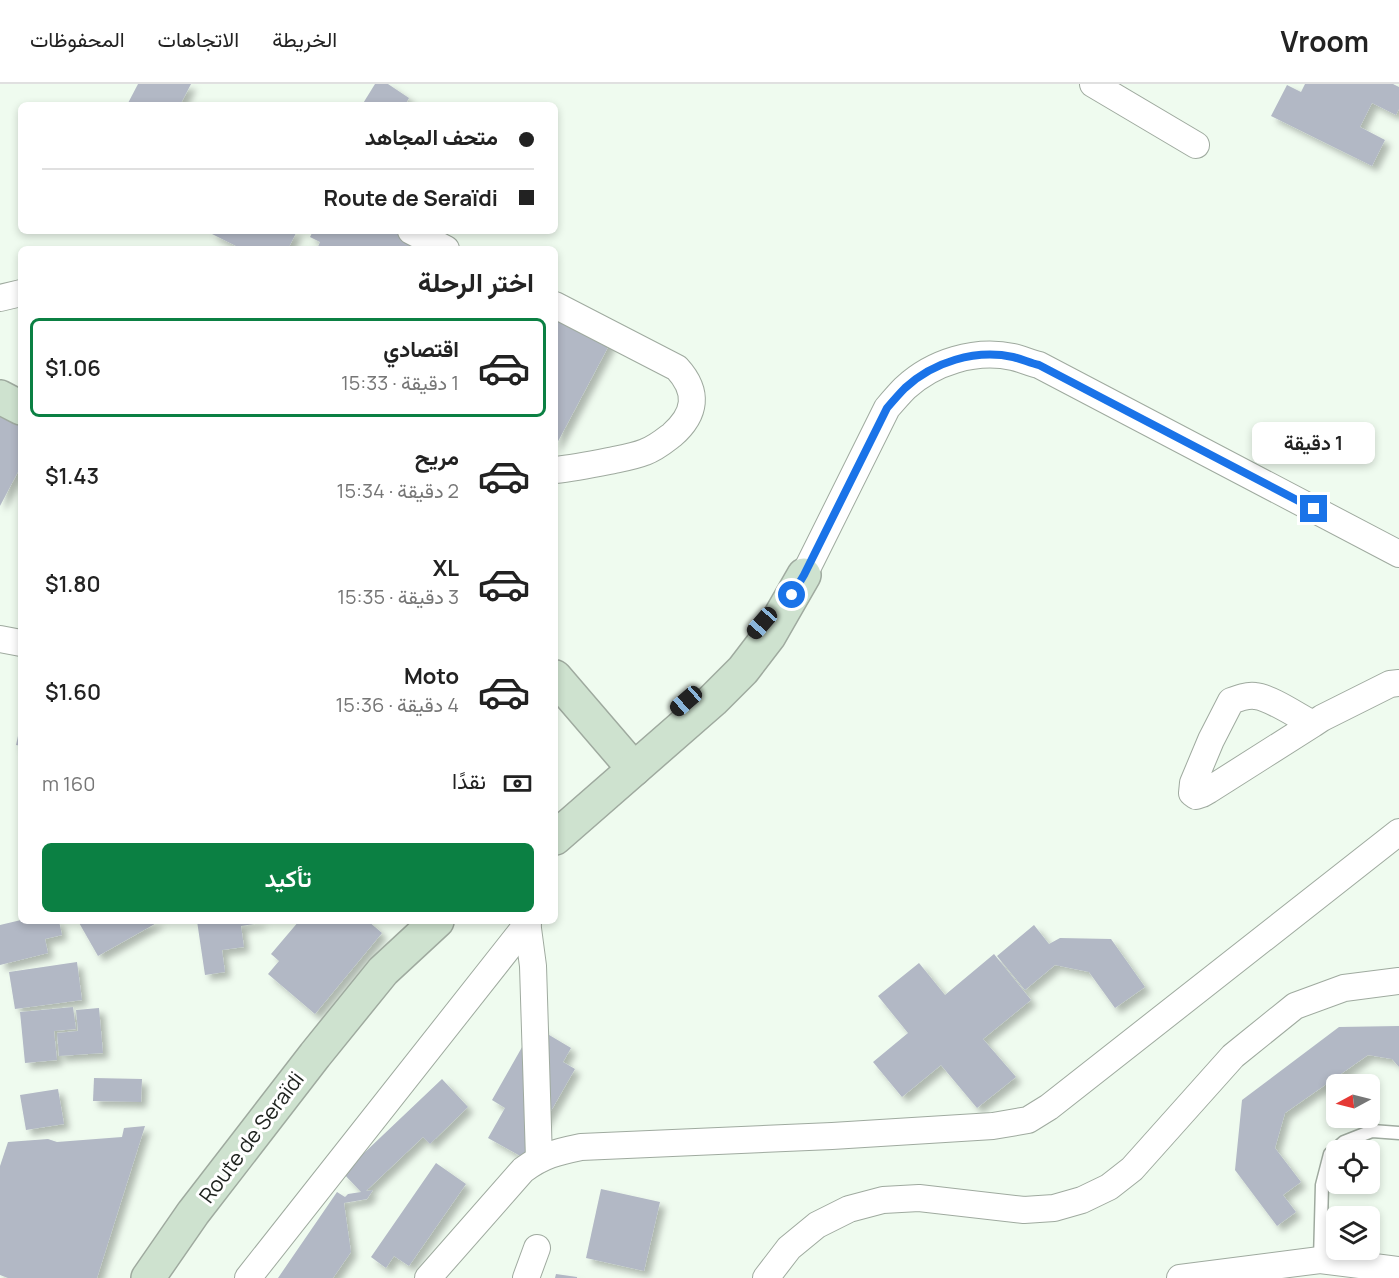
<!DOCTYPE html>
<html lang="ar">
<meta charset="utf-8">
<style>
:root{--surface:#fff;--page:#f6f6f6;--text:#222;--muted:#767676;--line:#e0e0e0;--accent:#0b8043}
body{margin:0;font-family:Manrope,Vazirmatn,sans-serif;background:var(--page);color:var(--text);direction:rtl;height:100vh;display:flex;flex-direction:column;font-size:22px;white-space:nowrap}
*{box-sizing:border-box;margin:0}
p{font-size:20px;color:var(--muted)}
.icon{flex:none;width:33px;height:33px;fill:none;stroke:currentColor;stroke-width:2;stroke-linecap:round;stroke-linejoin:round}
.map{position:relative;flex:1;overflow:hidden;direction:ltr}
.panel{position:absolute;left:18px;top:162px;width:540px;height:678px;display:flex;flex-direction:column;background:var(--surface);border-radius:9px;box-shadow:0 3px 9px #0003;direction:rtl}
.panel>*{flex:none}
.guide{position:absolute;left:18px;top:18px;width:540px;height:132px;border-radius:9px;box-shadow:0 3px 9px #0003;direction:rtl;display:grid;align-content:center;height:132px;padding:0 24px;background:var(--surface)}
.needle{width:39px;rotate:263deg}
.buttons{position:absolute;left:1326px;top:990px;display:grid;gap:12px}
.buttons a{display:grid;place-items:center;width:54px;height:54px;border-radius:9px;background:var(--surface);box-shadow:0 3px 9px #0003;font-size:30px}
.end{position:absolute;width:27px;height:27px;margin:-14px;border:8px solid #1a73e8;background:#fff;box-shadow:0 0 0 3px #fff}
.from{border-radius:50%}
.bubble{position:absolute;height:42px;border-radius:9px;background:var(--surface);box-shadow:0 3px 9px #0003;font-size:20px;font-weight:600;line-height:42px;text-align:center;direction:rtl}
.car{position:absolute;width:18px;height:36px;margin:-18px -9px;border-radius:8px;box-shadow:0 0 4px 2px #0007;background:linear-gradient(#222 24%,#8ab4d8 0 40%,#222 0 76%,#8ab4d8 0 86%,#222 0)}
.guide b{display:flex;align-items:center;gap:21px;height:57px;font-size:22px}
.guide b+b{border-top:2px solid var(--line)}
.guide i{width:15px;height:15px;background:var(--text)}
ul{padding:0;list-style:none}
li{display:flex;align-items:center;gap:18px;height:99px;margin:0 12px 9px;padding:0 12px;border:3px solid transparent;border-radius:9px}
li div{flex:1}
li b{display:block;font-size:22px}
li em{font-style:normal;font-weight:600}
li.active{border-color:var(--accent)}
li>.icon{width:54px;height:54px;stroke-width:1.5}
h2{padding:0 24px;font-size:27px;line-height:72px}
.pay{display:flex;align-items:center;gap:15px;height:66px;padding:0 24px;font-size:22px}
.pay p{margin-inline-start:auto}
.button{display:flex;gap:12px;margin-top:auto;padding:12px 24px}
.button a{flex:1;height:69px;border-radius:9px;background:var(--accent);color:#fff;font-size:24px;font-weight:600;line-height:69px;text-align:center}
header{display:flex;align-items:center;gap:36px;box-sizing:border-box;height:84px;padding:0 30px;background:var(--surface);border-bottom:2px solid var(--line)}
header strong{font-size:28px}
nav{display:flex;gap:33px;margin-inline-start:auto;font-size:21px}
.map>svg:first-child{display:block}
.building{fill:#b2b8c5;filter:url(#shadow)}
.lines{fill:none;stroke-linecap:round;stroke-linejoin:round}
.lane-casing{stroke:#9faa9f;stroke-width:15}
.street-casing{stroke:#9faa9f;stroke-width:28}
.secondary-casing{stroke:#9faa9f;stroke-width:36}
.lane{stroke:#fff;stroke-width:12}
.street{stroke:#fff;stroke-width:26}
.secondary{stroke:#cee2cf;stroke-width:33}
.route{stroke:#1a73e8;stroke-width:8}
.labels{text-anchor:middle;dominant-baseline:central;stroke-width:6;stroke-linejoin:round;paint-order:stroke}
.street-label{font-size:21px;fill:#1e221e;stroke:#fff}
</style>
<header>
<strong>Vroom</strong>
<nav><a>الخريطة</a><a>الاتجاهات</a><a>المحفوظات</a></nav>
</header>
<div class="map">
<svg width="1399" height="1194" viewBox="0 0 1399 1194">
<defs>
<filter id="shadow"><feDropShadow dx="5.5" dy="5.5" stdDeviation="3" flood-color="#0004"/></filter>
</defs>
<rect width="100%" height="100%" fill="#effbef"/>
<g class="building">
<path d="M138,0h53l-11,21h-53z"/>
<path d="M375,0h13l21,14 -4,7h-43z"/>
<path d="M1305,0h88l6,3v22l-3,6 -24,-12 -12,24 25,13 -13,26 -101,-50 16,-31 14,7z"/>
<path d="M211,147h86l-9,18h-46l-32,-16z"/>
<path d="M313,147h115l-8,18h-103l3,-7 -10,-5z"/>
<path d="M555,222l60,28 -60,113z"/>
<path d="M0,302l21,10v70l-21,40z"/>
<path d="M20,643h1v19l-5,-1z"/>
<path d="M21,836v1h38l3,14 -17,4 3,14 -48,12v-40z"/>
<path d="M78,837h82l-62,35z"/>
<path d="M197,837h64v2l-20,3 3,21 -22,3 3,22 -20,3z"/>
<path d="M299,837h69l14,12 -67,81 -47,-40 11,-13 -8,-7z"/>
<path d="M1034,841l15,19 11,-6 51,1 34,48 -30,21 -26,-36 -34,-7 -30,25 -28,-34z"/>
<path d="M994,870l37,46 -48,39 33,38 -39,31 -36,-43 -39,32 -29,-35 35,-29 -30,-37 41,-33 26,32z"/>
<path d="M77,878l5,38 -67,9 -6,-37z"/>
<path d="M73,923l3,22 -22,2 3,29 -32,3 -5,-51z"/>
<path d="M99,924l4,45 -44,3 -2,-23 21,-2 -2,-21z"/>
<path d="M534,942l37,22 -8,14 12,7 -51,89 -36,-20 17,-30 -13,-8z"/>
<path d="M1399,942v41l-7,-8 -24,-4 -83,58 -10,35 26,34 -18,13 13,17 -19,14 -42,-56 7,-70 97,-73z"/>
<path d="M94,994l48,1 -1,23 -48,-1z"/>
<path d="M442,995l26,28 -38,37 -7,-7 -57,54 7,-1 -6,9 -23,4 7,49 -18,26h-55l59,-86 8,5 3,-3 13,-2 -18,-19z"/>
<path d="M58,1005l6,35 -38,6 -6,-35z"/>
<path d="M145,1042l-48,152h-89l-8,-3v-109l8,-24 40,-3 9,3 65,-5 2,-9z"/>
<path d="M436,1079l30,21 -57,82 -15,-10 -8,12 -15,-11z"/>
<path d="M601,1105l59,13 -16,69 -58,-13z"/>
<path d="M556,1190l21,3v1h-22z"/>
</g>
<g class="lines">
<defs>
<path id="lane" d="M1320,1176l2,-75 8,-31 14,-12 28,-11 27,2"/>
<g id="street">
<path d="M1093,0l103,61"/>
<path d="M411,147l35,18"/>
<path d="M0,214l21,-5"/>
<path d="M555,221l122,63c22,24 19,46 -5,67 -9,7 -16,13 -27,17 -10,4 -21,6 -31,8 -20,4 -39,8 -59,10"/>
<path d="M804,491l83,-167c6,-7 12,-14 18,-20 28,-26 70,-39 108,-31 9,2 17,6 26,8l360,189"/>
<path d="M0,555l21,4"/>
<path d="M1313,640c-14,-7 -43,-27 -58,-28 -8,-1 -16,2 -24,5l-20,39 -18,43 -1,10 4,3 6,-2 7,-4 104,-66 9,-6 68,-34 9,-1"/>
<path d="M527,837l6,45 6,193"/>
<path d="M248,1194l280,-355"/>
<path d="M428,1194l95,-108c20,-15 34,-18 58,-23l251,-11 161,-10 35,-6 21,-13 350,-275"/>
<path d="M526,1194l11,-30"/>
<path d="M766,1194l23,-30 28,-23 32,-16 34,-9 36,-2 105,12 30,-2 28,-8 27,-13 23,-18 101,-113 62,-50 49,-18 55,-7"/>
<path d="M1180,1194l140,-18 79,10"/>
</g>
<g id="secondary">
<path d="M0,313l21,11"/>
<path d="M555,593l79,92"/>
<path d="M555,754l158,-138 30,-30 26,-34 35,-61"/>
<path d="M148,1194l45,-65 122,-158 68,-84 54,-50"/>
</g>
</defs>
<use href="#lane" class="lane-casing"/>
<use href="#street" class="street-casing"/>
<use href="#secondary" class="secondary-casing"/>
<use href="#lane" class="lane"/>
<use href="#street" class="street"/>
<use href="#secondary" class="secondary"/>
</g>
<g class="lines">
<path class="route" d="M792,511l12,-20 83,-167c6,-7 12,-14 18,-20 28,-26 70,-39 108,-31 9,2 17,6 26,8l275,144"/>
</g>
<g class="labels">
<g class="street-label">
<text transform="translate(251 1053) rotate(-53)">Route de Seraïdi</text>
</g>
</g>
</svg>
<div class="buttons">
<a><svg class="needle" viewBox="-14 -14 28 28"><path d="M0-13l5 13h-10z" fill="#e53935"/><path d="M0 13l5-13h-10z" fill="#767676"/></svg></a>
<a><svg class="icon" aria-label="locate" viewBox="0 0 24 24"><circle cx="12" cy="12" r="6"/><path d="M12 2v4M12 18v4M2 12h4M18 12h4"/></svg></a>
<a><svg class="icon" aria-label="layers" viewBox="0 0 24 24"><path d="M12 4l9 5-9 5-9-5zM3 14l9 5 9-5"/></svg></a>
</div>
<i class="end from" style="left:792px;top:511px"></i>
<i class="end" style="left:1314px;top:425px"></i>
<div class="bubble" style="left:1252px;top:338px;width:123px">1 دقيقة</div>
<i class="car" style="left:762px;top:539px;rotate:221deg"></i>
<i class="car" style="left:686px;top:617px;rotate:229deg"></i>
<div class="guide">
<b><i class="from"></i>متحف المجاهد</b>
<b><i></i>Route de Seraïdi</b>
</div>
<section class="panel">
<h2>اختر الرحلة</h2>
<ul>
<li class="active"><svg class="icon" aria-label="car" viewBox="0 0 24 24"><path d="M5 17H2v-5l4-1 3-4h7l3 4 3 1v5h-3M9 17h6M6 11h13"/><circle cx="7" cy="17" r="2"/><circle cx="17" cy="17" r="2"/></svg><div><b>اقتصادي</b><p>1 دقيقة · 15:33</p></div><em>$1.06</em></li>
<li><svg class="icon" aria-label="car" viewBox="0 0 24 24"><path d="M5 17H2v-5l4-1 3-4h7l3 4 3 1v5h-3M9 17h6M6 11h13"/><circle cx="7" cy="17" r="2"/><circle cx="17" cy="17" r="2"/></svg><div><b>مريح</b><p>2 دقيقة · 15:34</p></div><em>$1.43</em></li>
<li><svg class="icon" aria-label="car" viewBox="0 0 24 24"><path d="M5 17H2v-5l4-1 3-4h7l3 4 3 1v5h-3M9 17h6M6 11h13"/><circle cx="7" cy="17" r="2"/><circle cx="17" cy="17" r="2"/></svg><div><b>XL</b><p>3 دقيقة · 15:35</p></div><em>$1.80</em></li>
<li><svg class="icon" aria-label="car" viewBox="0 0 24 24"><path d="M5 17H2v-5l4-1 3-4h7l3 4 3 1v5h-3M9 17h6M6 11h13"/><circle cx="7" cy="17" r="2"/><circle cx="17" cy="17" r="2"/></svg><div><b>Moto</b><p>4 دقيقة · 15:36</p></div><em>$1.60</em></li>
</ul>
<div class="pay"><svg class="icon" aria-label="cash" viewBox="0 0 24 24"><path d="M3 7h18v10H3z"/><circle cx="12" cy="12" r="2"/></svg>نقدًا<p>160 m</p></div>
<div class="button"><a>تأكيد</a></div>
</section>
</div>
